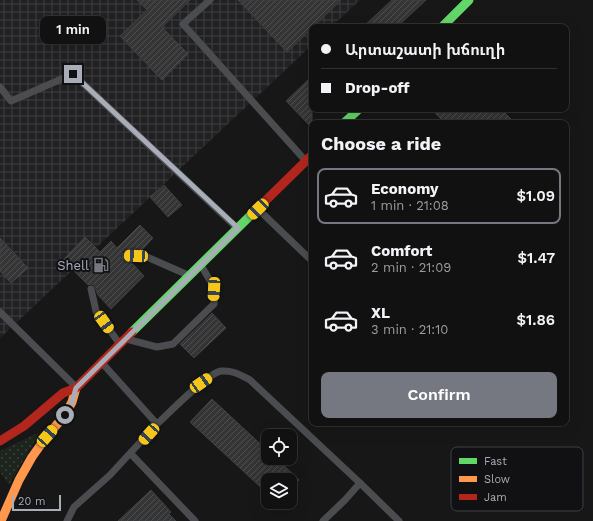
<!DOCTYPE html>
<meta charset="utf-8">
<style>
:root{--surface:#111;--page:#1e1f1f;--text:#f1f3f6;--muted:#9c9d9f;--line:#303131;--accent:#757880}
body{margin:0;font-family:"Work Sans","Noto Sans Armenian",sans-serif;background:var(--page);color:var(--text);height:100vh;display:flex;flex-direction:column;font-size:15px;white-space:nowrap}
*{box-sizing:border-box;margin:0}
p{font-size:13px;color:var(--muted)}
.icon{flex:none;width:22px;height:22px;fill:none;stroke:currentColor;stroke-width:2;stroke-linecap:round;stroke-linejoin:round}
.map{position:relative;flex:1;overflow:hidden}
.panel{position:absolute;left:309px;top:120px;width:260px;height:306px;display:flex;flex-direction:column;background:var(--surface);border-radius:8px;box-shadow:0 4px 16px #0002,0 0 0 1px var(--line)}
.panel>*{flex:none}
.guide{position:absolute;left:309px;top:24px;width:260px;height:88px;border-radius:8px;box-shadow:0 4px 16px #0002,0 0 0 1px var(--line);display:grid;align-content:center;height:88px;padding:0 12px;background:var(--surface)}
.controls{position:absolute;left:261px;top:429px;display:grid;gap:8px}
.controls a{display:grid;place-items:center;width:36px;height:36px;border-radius:8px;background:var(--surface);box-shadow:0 4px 16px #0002,0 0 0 1px var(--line);font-size:20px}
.scale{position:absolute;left:12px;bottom:10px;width:49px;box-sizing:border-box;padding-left:4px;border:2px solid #a8adb8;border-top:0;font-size:11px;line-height:14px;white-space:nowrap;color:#a8adb8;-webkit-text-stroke:3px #111113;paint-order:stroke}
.end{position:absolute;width:18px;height:18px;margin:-9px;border:5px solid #a8adb8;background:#111;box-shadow:0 0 0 2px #111}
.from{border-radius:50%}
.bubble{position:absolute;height:28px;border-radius:8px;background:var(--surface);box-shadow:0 4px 16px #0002,0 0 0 1px var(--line);font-size:13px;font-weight:600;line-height:28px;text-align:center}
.car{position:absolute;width:12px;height:24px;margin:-12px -6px;border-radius:5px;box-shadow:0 0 3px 1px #0007;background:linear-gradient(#f5c518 24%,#345 0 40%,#f5c518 0 76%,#345 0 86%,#f5c518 0)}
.guide b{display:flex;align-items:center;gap:14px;height:38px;font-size:15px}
.guide b+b{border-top:1px solid var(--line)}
.guide i{width:10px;height:10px;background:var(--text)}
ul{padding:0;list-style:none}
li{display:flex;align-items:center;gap:12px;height:56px;margin:0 8px 6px;padding:0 4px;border:2px solid transparent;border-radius:8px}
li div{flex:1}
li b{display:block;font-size:15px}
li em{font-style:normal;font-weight:600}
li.active{border-color:var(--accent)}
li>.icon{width:36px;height:36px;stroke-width:1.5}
h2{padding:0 12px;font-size:18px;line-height:48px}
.cta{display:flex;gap:8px;margin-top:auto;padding:8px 12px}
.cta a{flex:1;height:46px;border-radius:8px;background:var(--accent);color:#fff;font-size:16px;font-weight:600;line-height:46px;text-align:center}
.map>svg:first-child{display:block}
.industrial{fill:url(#industrial-grid)}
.grass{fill:url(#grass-dots)}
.building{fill:url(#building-hatch);stroke:#3f4043}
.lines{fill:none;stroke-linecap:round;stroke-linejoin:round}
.lane{stroke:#4b4c50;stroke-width:7}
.fast{stroke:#63d668;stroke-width:9}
.slow{stroke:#ff974d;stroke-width:9}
.jam{stroke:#b3261e;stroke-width:9}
.route{stroke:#a8adb8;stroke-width:5}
.labels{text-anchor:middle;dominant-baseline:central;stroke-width:4;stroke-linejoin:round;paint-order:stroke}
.poi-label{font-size:13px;fill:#a8adb8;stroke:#111113;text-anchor:end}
.key{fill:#111113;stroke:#3e4045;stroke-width:1}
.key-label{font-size:11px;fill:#a8adb8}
</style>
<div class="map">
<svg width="593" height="521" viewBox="0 0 593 521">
<defs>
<pattern id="industrial-grid" width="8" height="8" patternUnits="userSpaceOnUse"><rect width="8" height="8" fill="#212123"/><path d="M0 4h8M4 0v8" fill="none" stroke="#3e3f41"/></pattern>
<pattern id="grass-dots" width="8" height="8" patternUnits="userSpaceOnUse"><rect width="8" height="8" fill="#1d241e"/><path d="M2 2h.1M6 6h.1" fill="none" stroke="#3b413d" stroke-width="1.8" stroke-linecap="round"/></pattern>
<pattern id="building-hatch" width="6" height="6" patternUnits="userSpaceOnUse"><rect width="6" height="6" fill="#353536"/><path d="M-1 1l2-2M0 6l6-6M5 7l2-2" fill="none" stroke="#4f5051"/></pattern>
</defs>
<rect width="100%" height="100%" fill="#171717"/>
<path class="industrial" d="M0,0h360l-29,27h-19v18l-312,293z"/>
<path class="grass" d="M40,432l-31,53 -9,-13v-21z"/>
<g class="building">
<path d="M137,0h53l-28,27 26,27 -26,26 -42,-44 27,-26z"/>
<path d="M238,0h103l-54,52z"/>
<path d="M392,0h34l-29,27h-34z"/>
<path d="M312,76v52l-26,-27z"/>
<path d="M431,109h70l14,14h-70z"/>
<path d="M164,185l18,20 -14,12 -18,-20z"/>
<path d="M140,225l13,13 -13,14 -17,-1 -3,5 3,4 7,1 14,15 -33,33 -13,-14 -4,-10 -4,-1 -2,1 -25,-25 22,-23 15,15 11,-11 6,7z"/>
<path d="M0,238l28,30 -17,15 -11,-12z"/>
<path d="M212,313l14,15 -32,30 -14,-14z"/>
<path d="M212,399l56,52v7h8l23,22 -9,10v-10h-22v14l-78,-72z"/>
<path d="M151,490l20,22 -2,2 7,7h-58z"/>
</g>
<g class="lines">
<g class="lane">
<path d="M210,0l-27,24 121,135"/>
<path d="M0,87l11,14 62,-27 163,153"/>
<path d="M259,210l53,51"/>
<path d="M125,256l22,1 41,18"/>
<path d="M91,289l5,22 23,32"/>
<path d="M0,312l75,74"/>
<path d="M130,340l27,7 16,-3 41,-40 1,-15 -13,-22"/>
<path d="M157,424c12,-11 51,-51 64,-53 12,-1 19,4 29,9l110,103 -15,17 -22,21"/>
<path d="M131,454l64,67"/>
<path d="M360,483l39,38"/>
<path d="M67,521l7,-14 36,-32 47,-51 -54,-60"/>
</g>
<g class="fast">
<path d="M442,27l27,-27"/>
<path d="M344,123l15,-14"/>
<path d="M132,332l121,-119"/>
</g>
<path class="slow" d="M1,521l18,-41 13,-23 15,-21 18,-21 7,-13 4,-14"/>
<g class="jam">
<path d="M253,213l59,-58"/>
<path d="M0,441l24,-15 39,-33 13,-5 56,-56"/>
</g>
</g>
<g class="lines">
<path class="route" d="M65,415l7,-13 4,-14 162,-160 -165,-154"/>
</g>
<defs>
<symbol id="fuel-bare" viewBox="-9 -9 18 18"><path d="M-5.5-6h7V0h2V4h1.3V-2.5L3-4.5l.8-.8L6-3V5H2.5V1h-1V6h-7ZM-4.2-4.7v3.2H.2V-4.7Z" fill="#757880" stroke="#111113" stroke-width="2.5" paint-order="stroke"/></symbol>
</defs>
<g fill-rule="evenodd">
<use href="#fuel-bare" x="90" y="254" width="22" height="22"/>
</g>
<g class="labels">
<g class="poi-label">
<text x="89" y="265">Shell</text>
</g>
</g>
<rect x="451" y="447" width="132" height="64" rx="6" class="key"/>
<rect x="459" y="458" width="18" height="6" fill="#63d668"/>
<rect x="459" y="476" width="18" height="6" fill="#ff974d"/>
<rect x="459" y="494" width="18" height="6" fill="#b3261e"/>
<g class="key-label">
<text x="484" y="465">Fast</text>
<text x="484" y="483">Slow</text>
<text x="484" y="501">Jam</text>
</g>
</svg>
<div class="controls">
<a><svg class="icon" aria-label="locate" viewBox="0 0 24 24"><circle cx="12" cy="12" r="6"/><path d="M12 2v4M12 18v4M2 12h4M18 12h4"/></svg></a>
<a><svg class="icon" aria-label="layers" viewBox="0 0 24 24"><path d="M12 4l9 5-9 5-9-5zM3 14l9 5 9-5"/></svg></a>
</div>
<div class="scale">20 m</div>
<i class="end from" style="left:65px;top:415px"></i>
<i class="end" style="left:73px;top:74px"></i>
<div class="bubble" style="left:40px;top:16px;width:66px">1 min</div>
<i class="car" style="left:258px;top:209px;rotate:226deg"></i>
<i class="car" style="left:136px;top:256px;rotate:273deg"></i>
<i class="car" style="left:214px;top:289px;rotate:183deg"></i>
<i class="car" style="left:104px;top:322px;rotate:144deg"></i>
<i class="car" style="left:201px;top:383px;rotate:56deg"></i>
<i class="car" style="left:149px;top:434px;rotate:222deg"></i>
<i class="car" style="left:47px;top:436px;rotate:41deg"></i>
<div class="guide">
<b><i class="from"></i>Արտաշատի խճուղի</b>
<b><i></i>Drop-off</b>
</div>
<section class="panel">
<h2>Choose a ride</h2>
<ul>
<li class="active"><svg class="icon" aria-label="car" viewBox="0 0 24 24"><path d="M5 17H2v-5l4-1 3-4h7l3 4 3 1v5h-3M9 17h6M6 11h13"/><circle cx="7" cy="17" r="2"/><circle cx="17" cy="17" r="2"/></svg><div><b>Economy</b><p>1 min · 21:08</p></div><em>$1.09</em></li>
<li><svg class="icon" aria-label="car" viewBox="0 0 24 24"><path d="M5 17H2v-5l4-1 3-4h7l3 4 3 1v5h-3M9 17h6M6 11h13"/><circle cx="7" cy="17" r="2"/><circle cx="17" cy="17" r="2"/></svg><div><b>Comfort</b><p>2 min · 21:09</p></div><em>$1.47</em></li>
<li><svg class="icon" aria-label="car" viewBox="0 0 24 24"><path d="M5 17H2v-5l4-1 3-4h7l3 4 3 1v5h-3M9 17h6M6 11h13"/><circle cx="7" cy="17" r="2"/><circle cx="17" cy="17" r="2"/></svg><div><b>XL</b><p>3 min · 21:10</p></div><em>$1.86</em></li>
</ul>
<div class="cta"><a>Confirm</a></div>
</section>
</div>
